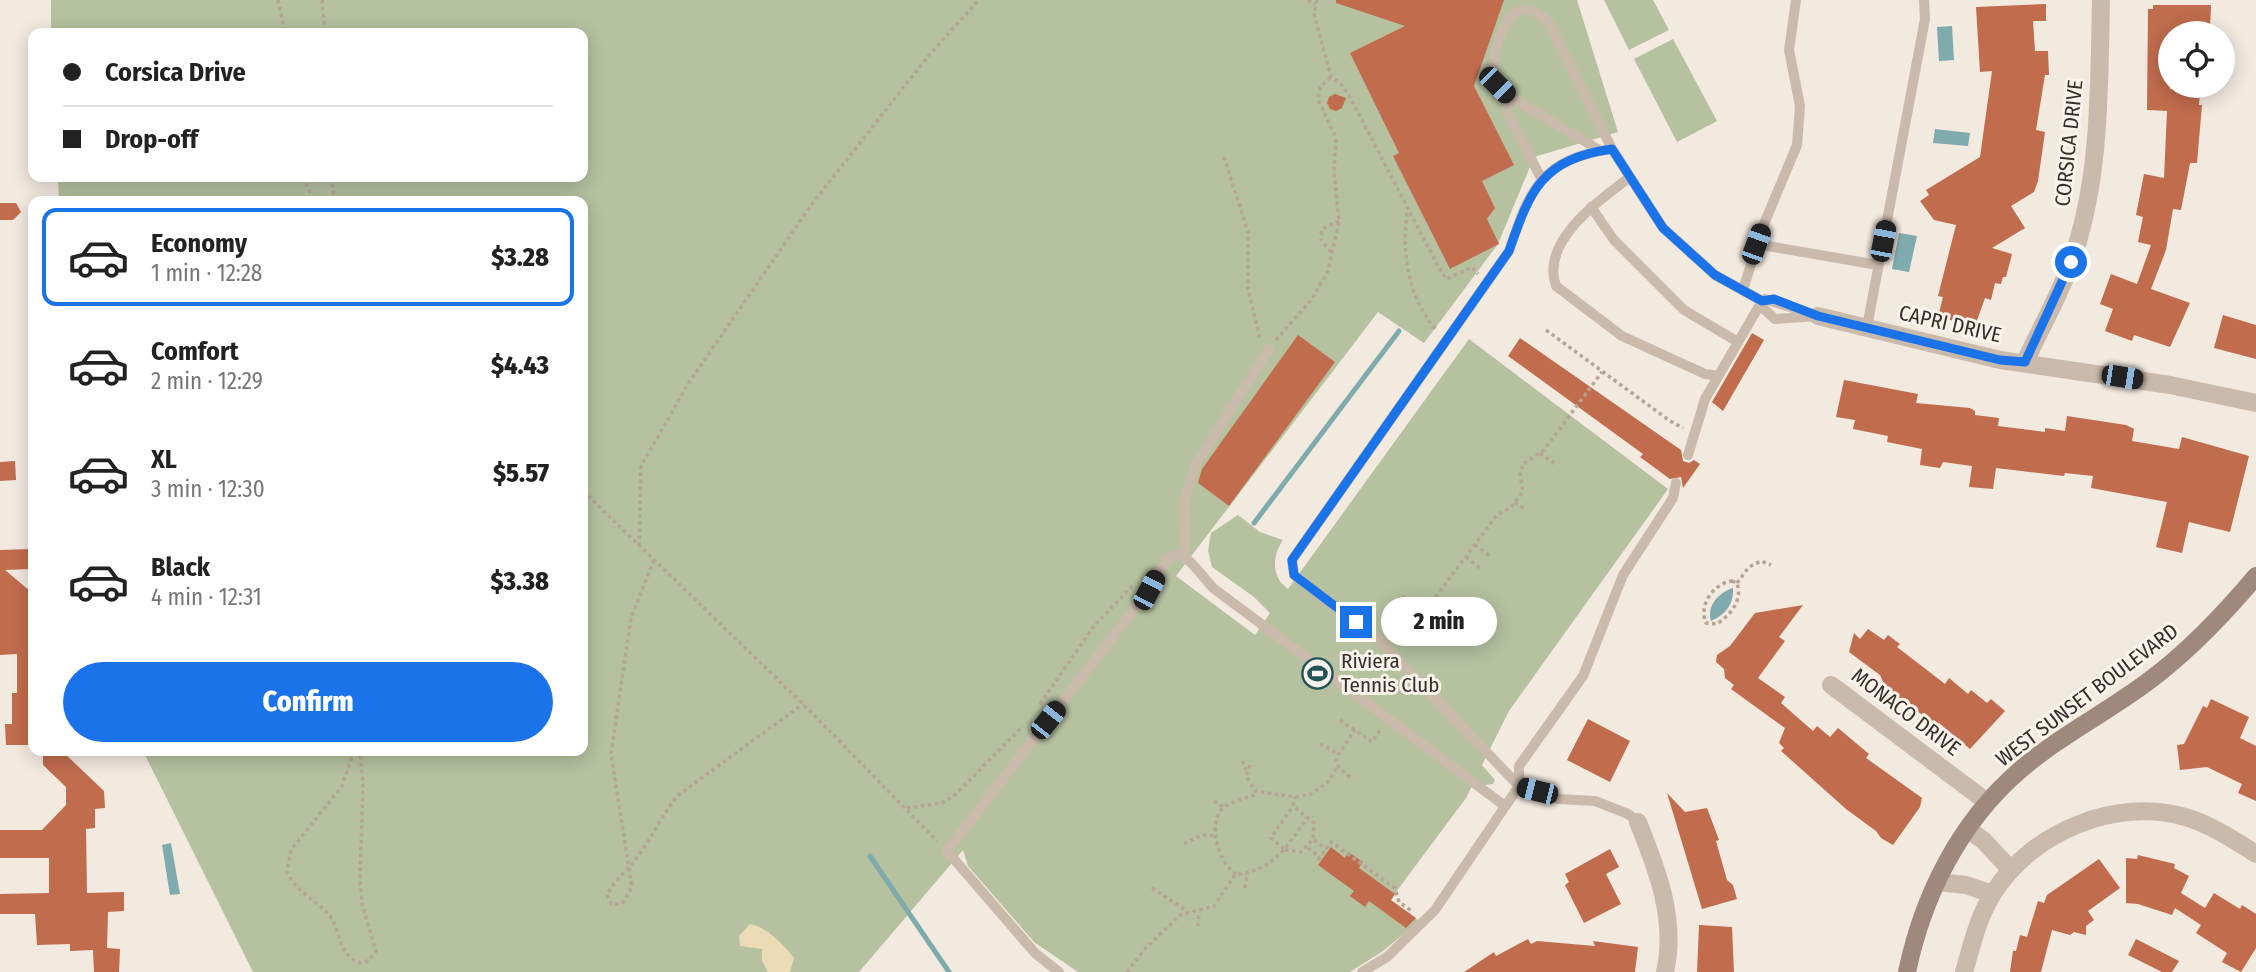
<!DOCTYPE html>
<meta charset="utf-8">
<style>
:root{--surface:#fff;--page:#f6f6f6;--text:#222;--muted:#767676;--line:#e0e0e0;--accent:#1a73e8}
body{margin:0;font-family:"Fira Sans Condensed",sans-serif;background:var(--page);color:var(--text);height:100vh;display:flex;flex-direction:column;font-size:26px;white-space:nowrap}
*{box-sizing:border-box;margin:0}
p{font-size:23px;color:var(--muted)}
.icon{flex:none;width:38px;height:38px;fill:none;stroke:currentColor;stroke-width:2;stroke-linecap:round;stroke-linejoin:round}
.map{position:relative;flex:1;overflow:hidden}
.drawer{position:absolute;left:28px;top:196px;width:560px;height:560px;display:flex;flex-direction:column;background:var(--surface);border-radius:14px;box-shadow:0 4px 18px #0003}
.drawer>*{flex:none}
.top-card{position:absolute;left:28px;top:28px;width:560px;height:154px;border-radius:14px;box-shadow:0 4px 18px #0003;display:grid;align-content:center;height:154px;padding:0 35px;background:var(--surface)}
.fabs{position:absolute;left:2158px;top:21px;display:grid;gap:14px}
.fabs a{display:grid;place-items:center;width:77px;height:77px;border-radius:50%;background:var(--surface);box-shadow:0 4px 18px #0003;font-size:35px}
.end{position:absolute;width:32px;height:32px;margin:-16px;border:9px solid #1a73e8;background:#fff;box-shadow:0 0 0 4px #fff}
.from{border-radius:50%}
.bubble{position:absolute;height:49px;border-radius:24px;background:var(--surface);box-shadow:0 4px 18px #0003;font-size:23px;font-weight:800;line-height:49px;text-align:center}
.car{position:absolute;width:21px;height:42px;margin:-21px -10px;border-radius:9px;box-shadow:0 0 5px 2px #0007;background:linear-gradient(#222 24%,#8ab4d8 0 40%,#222 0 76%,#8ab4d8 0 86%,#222 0)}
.top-card b{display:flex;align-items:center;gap:24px;height:66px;font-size:26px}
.top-card b+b{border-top:2px solid var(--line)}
.top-card i{width:18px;height:18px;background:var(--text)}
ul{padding:12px 0 0;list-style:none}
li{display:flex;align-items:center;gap:21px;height:98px;margin:0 14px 10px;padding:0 21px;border:4px solid transparent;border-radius:14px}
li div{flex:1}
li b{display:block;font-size:26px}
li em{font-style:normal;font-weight:800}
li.current{border-color:var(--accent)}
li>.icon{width:63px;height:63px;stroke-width:1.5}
.action{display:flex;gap:14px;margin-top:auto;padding:14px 35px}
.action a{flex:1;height:80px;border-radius:42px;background:var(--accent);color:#fff;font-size:28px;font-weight:800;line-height:80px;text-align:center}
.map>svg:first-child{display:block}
.green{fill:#b5c19f}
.sand{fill:#ecdbb7}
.water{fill:#7fabae}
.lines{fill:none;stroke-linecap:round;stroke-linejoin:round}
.stream{stroke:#7fabae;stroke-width:5}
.building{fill:#c16c4d}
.path{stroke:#b6a495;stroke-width:3.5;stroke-dasharray:3.5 3.5;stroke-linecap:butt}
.lane{stroke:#cabaab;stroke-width:10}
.street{stroke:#cabaab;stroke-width:18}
.secondary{stroke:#9e897c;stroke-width:18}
.route{stroke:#1a73e8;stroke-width:9}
.labels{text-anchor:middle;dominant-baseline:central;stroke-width:6;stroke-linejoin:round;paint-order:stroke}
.street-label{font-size:21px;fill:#382f2a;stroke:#faf3eb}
.poi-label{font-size:21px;fill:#382f2a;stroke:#faf3eb;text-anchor:start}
</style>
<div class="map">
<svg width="2256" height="972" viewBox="0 0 2256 972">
<rect width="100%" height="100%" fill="#f2e9df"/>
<g class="green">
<path d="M51,0h1526l41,132 -84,25 -36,87 -74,99 -46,-31 -202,264 79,59 15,-22 -16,-16 -42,-30 -4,-16 3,-18 27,-18 22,17 23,8c-11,16 -12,37 5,49l181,-250 199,150 -159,222 -27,54 13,15 -2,4 -9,1 -9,-5 -9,18 -76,102 29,21 -36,30 -33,21h-272l-44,-30 -66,-76 -5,-16 -104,122h-606l-110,-221h440v-550h-524l-1,-24h525v-144h-532z"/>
<path d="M1604,0h49l16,30 -40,20z"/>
<path d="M1673,39l44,82 -40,21 -43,-83z"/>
</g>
<path class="sand" d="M750,924c18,4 32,19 44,34l-4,14h-22l-6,-11v-12l-22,-3 -1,-10z"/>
<g class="water">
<path d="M1952,26l2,34 -15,1 -2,-34z"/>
<path d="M1935,129l35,4 -2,13 -35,-3z"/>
<path d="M1899,233l18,3 -8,36 -17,-3z"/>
<path d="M1733,588c1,16 -7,26 -22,33 -5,-16 9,-29 22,-33z"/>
<path d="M171,843l9,51 -10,1 -8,-50z"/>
</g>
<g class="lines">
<g class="stream">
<path d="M1254,523l145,-192"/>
<path d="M870,856l79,116"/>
</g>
</g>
<g class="building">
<path d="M1336,0h168l-30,86 40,79 -32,16 13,27 -8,11 12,25 -49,25 -57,-113 6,-3 -49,-100 55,-27 -69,-23z"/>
<path d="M2046,4v17h-13l2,30h13l1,24h-4l-9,55 9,2 -7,49 -4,11 -23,14 14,22 -33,20 20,6 -6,23h-3l-2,7 -6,-1 -4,17 -6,-2 -10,28 -37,-9 5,-20 -5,-1 18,-71 -22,-5 -14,-19 9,-6 -3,-5 54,-33 12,-86 -12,1 -4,-65z"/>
<path d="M2153,5h58l-1,24h-4v4h-36v56l30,3 -1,13h3l-5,58h-7l-9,47 -8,-1 -7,41 -15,39 39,14 -20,44 -36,-12 -2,6 -27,-10 8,-22 -13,-5 11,-30 26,10 14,-39 -13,-3 5,-25 -7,-2 8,-41 20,4 3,-67 -20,-1 1,-101h5z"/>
<path d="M1335,94l11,4 -4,10 -6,3 -6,-2 -3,-6 2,-6z"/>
<path d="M0,203h16l5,9 -8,8h-13z"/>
<path d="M2223,315l33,10v34l-42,-11z"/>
<path d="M1752,333l12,7 -41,71 -11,-9z"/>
<path d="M1298,335l37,27 -106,144 -31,-23 4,-14z"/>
<path d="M1520,338l161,112 2,11 6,2 5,-3 6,4 -17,24 -2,-11 -11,2 -30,-22 3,-3 -135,-98z"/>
<path d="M1844,380l74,14 -2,9 54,5 5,3v4l24,3 -1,8 47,6v-4l20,3 2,-15 59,9 8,4 -2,12 47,8 3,-12 67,19 -19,76 -41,-10 -7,31 -26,-6 11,-45 -76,-14 2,-12 -28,-3 -1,3 -68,-8 -3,21 -24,-2 3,-21 -29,-4 -3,6 -20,-3 2,-16 -35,-7 1,-6 -35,-7 2,-9 -19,-3z"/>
<path d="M15,461l1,19 -16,1v-19z"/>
<path d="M31,549v20l-26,1 25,21 3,154h-27l-1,-21h7v-31h5v-39l-17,1v-105z"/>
<path d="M1803,605l-24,32 6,4 -27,37 27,19 -4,6 32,28 4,-5 13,11 8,-9 31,26 -3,4 56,40 -2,9 -27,38 -12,-7 -5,-7 -30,-22 -65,-58 3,-3 -5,-5 6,-15 -54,-39 3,-4 -9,-7 -1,-9 -8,-7 1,-7 13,-9 25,-33z"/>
<path d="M1868,629l16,11 4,-5 12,9 -3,3 48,37 4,-6 19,16 3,-4 16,13 4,-4 14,12 -35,38 -31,-26 -2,3 -51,-38 -6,-13 -31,-23 5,-19 6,6z"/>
<path d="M2211,699l38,18 -9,21 16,8v55l-18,-8 4,-9 -35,-17 -27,3 -3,-25 7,-1 19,-38 4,2z"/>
<path d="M1588,719l42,22 -20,41 -43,-22z"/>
<path d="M43,751h19l42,40 1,17 -10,1v19l-9,1 1,64 37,-1v19l-16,1 -1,36 13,1 -1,23h-25l-1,-22 -23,1v-7l-33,1 -2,-31h-35v-20l49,-1v-35h-49v-28h42l24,-25v-18l-23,-22z"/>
<path d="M1667,793l18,19 22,-4 12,32 -3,1 11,39 6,5 4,14 -35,10z"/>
<path d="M1331,847l14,11 3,-6 15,10 -4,6 36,26 -4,6 25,18 -10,10 -37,-27 -4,6 -15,-11 4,-5 -36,-26z"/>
<path d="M1610,849l9,18 -13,7 15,30 -37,19 -19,-38 4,-3 -4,-8z"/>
<path d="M2138,855l37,9 -1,4 15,8 -8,17 24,15 9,-15 26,16 2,-4 14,9v34l-15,24 -19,-10 5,-9 -31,-20 5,-8 -26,-17 -3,7 -34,-11 -12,-1v-45l11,1z"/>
<path d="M2099,859l21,29 -32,23 6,9 -8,6v9l-12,-3 -4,3 -18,-5 -11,42h-31l3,-21h3l4,-16 7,2 11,-36 6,2 3,-8z"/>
<path d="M1699,925l33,2 2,45h-37z"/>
<path d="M1528,939l3,5 6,-3 58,5 -2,-5 45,6 -3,25h-171l30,-20 2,4z"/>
<path d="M2136,939l43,22 -7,11h-10l-34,-17z"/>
</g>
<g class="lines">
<g class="path">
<path d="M278,0l7,33"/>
<path d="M322,0l3,33"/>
<path d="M1308,0l7,5"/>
<path d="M1317,0l-3,14 17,63 10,7 9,13 89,171 7,11 26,-12 6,7"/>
<path d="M1224,157l24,75v57l12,50"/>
<path d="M303,177l11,24"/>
<path d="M331,177l4,24"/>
<path d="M1407,213c-5,43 1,84 30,118"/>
<path d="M1331,252l-10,-12 1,-11 17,-8"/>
<path d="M1546,330l124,91 13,7"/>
<path d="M1276,340l36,-41 16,-28 11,-50 -5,-49 2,-34 -18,-39 2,-12 11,-10"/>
<path d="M1540,453l16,12"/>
<path d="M583,491l220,213 134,137"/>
<path d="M1515,502l9,7"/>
<path d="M1475,545l15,11"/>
<path d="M639,546l2,-80 47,-82 124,-180 117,-149 50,-55"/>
<path d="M1466,557l14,11"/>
<path d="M654,560l-23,58 -20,136 21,133 -9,15 -11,3 -5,-10c8,-16 24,-28 34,-43 13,-19 22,-38 36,-56l126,-92"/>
<path d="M1732,581l5,2c6,18 -7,32 -20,41l-11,-1c-8,-18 8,-40 26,-42z"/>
<path d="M1737,583l12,-16 12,-6 10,4"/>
<path d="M1402,596l25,13"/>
<path d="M1402,642l95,-127 13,-7 13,-16 -3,-19 3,-9 21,-14 58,-78"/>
<path d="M1040,704l54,-78 40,-42"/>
<path d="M1340,720l32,22 8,-12"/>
<path d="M1320,744l17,9"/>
<path d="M354,751l-12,35 -51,64 -4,22c11,24 35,29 46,49 8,16 7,35 27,42l8,-2 8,-10 -14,-47 -2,-25 3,-94 -3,-34"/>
<path d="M1242,761l4,9"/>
<path d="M1250,765l-4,11 9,15 40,6 16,-3 17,-12 10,-17"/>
<path d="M1350,777l-11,-9 -3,-10 19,-28"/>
<path d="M1214,801l10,6"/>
<path d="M907,808l35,-5 13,-8 68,-69"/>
<path d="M1314,840l12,9"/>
<path d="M1184,844l17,-9 15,1"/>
<path d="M1308,848l12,9"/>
<path d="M1284,849l-13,-11 22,-32"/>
<path d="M1285,850l16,2 12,-13 1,-16 -21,-17 2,-9"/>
<path d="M1318,860l13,-18 64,46 4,14 14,10"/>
<path d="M1236,874c-17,-11 -29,-49 -14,-65 8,-8 25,-11 36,-15"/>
<path d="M1152,888l35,23"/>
<path d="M1245,888l2,-14"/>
<path d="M1198,926l1,-14"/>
<path d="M1127,972l17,-22 36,-35 34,-9 21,-31c40,-6 50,-26 72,-57"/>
</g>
<g class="lane">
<path d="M1508,96l-1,16 35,68"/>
<path d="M1600,151c-19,-14 -96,-54 -103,-67 -9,-18 3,-65 22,-73 11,-5 20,4 29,10l64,128"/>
<path d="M1629,178c-31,23 -89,64 -73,108l66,50 83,38 13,2"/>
<path d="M1591,207l23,33 70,70 54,32"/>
<path d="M1756,244l122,21"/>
<path d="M1743,290l19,-61 35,-84 3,-39 -11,-56 7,-50"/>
<path d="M1765,299l53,17 -43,3 -12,-11 -1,-7z"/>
<path d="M1867,327l58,-308 -1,-19"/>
<path d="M1185,557l-1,-54 11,-37 74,-117"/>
<path d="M1638,822l-10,-8 -33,-13 -37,-2 -39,-13 -142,-148 -83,-63 -2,-15 217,-309c21,-62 32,-92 103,-102l51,79 52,47 47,26 -57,98 -17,56"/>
<path d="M1059,972l-24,-19 -88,-102 202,-261c27,-51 30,-42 64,-2l292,218"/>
<path d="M1362,972l25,-15 48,-47 84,-124v-20l64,-90 40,-101 50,-77 3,-15"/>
</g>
<g class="street">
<path d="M1818,316l182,44 170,25 86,18"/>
<path d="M2025,362c15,-33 35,-67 47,-102 29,-83 27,-174 29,-260"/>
<path d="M1831,685l156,117"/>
<path d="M1638,822c19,47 39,98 27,150"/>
<path d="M1967,829l16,11 27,29"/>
<path d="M1937,882l29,3 26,9"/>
<path d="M1964,972c8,-27 14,-56 30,-80 38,-60 122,-95 191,-75 23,6 51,24 71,37"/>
</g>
<path class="secondary" d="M1907,972c16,-76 52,-149 112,-201 40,-35 89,-59 131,-91 40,-30 74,-66 106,-104"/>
</g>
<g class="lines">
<path class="route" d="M1356,622l-62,-47 -2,-15 217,-309c21,-61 33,-92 103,-102l51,79 52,47 47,26 12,-2 44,17 182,44 25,2 46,-100"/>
</g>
<defs>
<symbol id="stadium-ring" viewBox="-11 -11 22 22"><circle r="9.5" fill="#faf3eb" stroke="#215358" stroke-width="1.5"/><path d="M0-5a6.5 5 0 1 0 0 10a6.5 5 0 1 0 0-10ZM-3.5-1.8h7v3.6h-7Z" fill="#215358"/></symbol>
</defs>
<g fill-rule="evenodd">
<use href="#stadium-ring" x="1300" y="656" width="35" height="35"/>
</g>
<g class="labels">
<g class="street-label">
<text transform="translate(2069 143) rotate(-84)">CORSICA DRIVE</text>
<text transform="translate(1950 324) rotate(13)">CAPRI DRIVE</text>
<text transform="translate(2087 695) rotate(-37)">WEST SUNSET BOULEVARD</text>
<text transform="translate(1906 712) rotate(37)">MONACO DRIVE</text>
</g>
<g class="poi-label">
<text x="1341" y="661">Riviera<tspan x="1341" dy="24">Tennis Club</tspan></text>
</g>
</g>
</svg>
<div class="fabs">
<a><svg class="icon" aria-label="locate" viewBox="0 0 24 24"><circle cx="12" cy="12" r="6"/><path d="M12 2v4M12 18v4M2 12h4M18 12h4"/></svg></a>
</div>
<i class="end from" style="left:2071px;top:262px"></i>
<i class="end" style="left:1356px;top:622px"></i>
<div class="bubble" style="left:1381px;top:597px;width:116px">2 min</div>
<i class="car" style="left:1497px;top:85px;rotate:135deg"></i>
<i class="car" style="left:1883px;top:241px;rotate:11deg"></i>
<i class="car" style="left:1756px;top:244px;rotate:20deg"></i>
<i class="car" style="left:2122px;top:377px;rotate:99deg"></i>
<i class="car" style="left:1149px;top:590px;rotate:28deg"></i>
<i class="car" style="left:1048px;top:720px;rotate:38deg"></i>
<i class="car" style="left:1537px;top:791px;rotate:284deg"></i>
<div class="top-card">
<b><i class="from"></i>Corsica Drive</b>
<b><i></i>Drop-off</b>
</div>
<section class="drawer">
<ul>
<li class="current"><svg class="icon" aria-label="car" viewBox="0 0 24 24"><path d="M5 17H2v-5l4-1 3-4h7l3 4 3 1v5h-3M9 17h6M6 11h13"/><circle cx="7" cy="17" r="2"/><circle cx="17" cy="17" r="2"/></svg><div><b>Economy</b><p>1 min · 12:28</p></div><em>$3.28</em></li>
<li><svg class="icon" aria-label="car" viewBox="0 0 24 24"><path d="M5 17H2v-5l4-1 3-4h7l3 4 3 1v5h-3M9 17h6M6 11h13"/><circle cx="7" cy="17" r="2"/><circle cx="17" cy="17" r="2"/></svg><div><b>Comfort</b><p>2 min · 12:29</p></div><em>$4.43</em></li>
<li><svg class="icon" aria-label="car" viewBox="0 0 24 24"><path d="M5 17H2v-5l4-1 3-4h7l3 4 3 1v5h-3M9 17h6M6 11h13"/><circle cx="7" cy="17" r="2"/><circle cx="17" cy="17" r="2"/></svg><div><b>XL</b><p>3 min · 12:30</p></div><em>$5.57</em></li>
<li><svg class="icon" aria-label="car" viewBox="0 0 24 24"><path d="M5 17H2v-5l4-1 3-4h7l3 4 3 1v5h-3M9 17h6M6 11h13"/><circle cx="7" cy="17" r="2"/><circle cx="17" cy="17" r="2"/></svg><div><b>Black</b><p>4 min · 12:31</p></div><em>$3.38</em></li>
</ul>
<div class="action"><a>Confirm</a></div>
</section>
</div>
